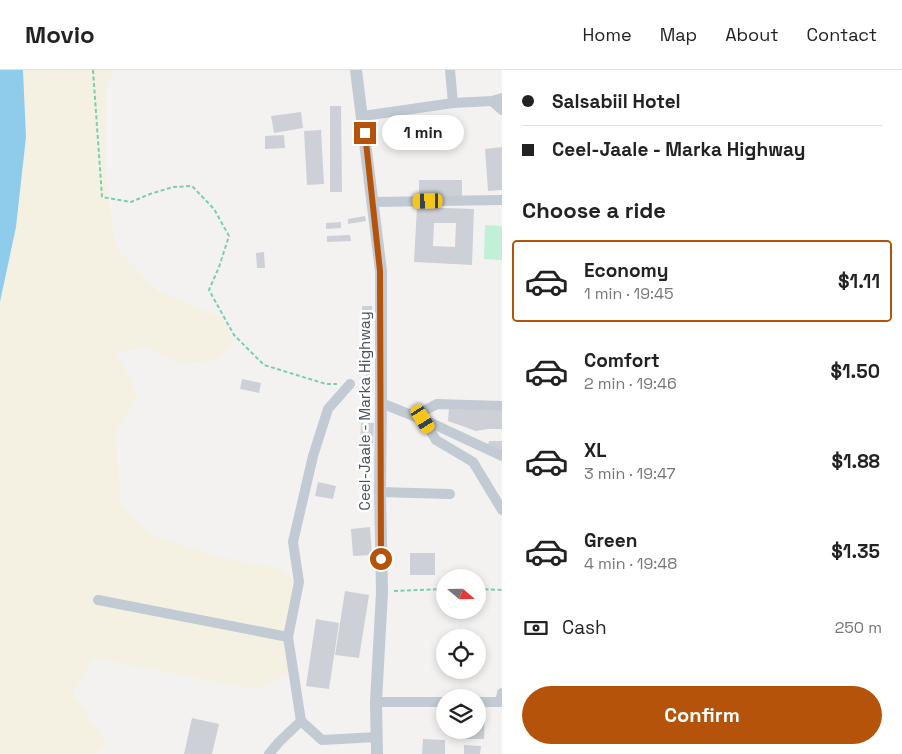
<!DOCTYPE html>
<meta charset="utf-8">
<style>
:root{--surface:#fff;--page:#f6f6f6;--text:#222;--muted:#767676;--line:#e0e0e0;--accent:#b45309}
body{margin:0;font-family:"Space Grotesk",sans-serif;background:var(--page);color:var(--text);height:100vh;display:flex;flex-direction:column;font-size:19px;white-space:nowrap}
*{box-sizing:border-box;margin:0}
p{font-size:16px;color:var(--muted)}
.icon{flex:none;width:28px;height:28px;fill:none;stroke:currentColor;stroke-width:2;stroke-linecap:round;stroke-linejoin:round}
.map{position:relative;flex:1;overflow:hidden}
.details{display:flex;flex-direction:column;background:var(--surface);width:400px}
.details>*{flex:none}
.banner{display:grid;align-content:center;height:110px;padding:0 20px;background:var(--surface)}
.needle{width:32px;rotate:110deg}
.buttons{position:absolute;left:436px;top:499px;display:grid;gap:10px}
.buttons a{display:grid;place-items:center;width:50px;height:50px;border-radius:50%;background:var(--surface);box-shadow:0 2px 8px #0003;font-size:25px}
.end{position:absolute;width:22px;height:22px;margin:-11px;border:6px solid #b45309;background:#fff;box-shadow:0 0 0 2px #fff}
.from{border-radius:50%}
.bubble{position:absolute;height:35px;border-radius:18px;background:var(--surface);box-shadow:0 2px 8px #0003;font-size:16px;font-weight:800;line-height:35px;text-align:center}
.car{position:absolute;width:15px;height:30px;margin:-15px -8px;border-radius:6px;box-shadow:0 0 4px 1px #0007;background:linear-gradient(#f5c518 24%,#345 0 40%,#f5c518 0 76%,#345 0 86%,#f5c518 0)}
.banner b{display:flex;align-items:center;gap:18px;height:48px;font-size:19px}
.banner b+b{border-top:1px solid var(--line)}
.banner i{width:12px;height:12px;background:var(--text)}
ul{padding:0;list-style:none}
li{display:flex;align-items:center;gap:15px;height:82px;margin:0 10px 8px;padding:0 10px;border:2px solid transparent;border-radius:5px}
li div{flex:1}
li b{display:block;font-size:19px}
li em{font-style:normal;font-weight:800}
li.selected{border-color:var(--accent)}
li>.icon{width:45px;height:45px;stroke-width:1.5}
h2{padding:0 20px;font-size:22px;line-height:60px}
.pay{display:flex;align-items:center;gap:12px;height:55px;padding:0 20px;font-size:19px}
.pay p{margin-inline-start:auto}
.cta{display:flex;gap:10px;margin-top:auto;padding:10px 20px}
.cta a{flex:1;height:58px;border-radius:30px;background:var(--accent);color:#fff;font-size:20px;font-weight:800;line-height:58px;text-align:center}
header{display:flex;align-items:center;gap:30px;box-sizing:border-box;height:70px;padding:0 25px;background:var(--surface);border-bottom:1px solid var(--line)}
header strong{font-size:24px}
nav{display:flex;gap:28px;margin-inline-start:auto;font-size:18px}
main{display:flex;flex:1;min-height:0}
.map>svg:first-child{display:block}
.green{fill:#c1f0d9}
.sand{fill:#f4f1e3}
.water{fill:#8fccec}
.building{fill:#cdd0d7;fill-rule:evenodd}
.lines{fill:none;stroke-linecap:round;stroke-linejoin:round}
.path{stroke:#79ceaf;stroke-width:2;stroke-dasharray:4 2.5;stroke-linecap:butt}
.minor{stroke:#c2cad3;stroke-width:10}
.tertiary{stroke:#c2cad3;stroke-width:12}
.route{stroke:#b45309;stroke-width:6}
.labels{text-anchor:middle;dominant-baseline:central;stroke-width:5;stroke-linejoin:round;paint-order:stroke}
.street-label{font-size:15px;fill:#49525f;stroke:#fff}
</style>
<header>
<strong>Movio</strong>
<nav><a>Home</a><a>Map</a><a>About</a><a>Contact</a></nav>
</header>
<main>
<div class="map">
<svg width="502" height="684" viewBox="0 0 502 684">
<rect width="100%" height="100%" fill="#f4f2f1"/>
<path class="green" d="M485,155l17,1v34l-18,-1z"/>
<path class="sand" d="M23,0h92l-9,15v88l5,44 6,32 41,42 65,27 10,23 -15,19 -37,4 -32,-16 -32,4 21,44 -22,36 5,74 30,29 70,22 59,12 21,18 -12,85 -32,18 -163,-32 -21,35 33,51 -10,10h-96v-452l16,-75 10,-90z"/>
<path class="water" d="M0,0h23l3,67 -10,90 -16,75z"/>
<g class="building">
<path d="M330,36h11l1,86h-12z"/>
<path d="M301,42l2,16 -29,5 -3,-17z"/>
<path d="M321,60l3,54 -17,1 -3,-54z"/>
<path d="M284,65l1,13 -20,1v-13z"/>
<path d="M502,77v43l-14,1 -3,-42z"/>
<path d="M419,110h43v16l-43,1z"/>
<path d="M417,137l57,2 -2,56 -58,-3zM434,153h22l-1,24 -22,-1z"/>
<path d="M365,146l1,5 -18,3v-5z"/>
<path d="M341,152v6l-15,1v-6z"/>
<path d="M350,165l1,6 -24,1v-6z"/>
<path d="M264,182l1,16h-8l-1,-15z"/>
<rect x="362" y="236" width="10" height="21"/>
<path d="M242,309l19,4 -2,10 -19,-4z"/>
<path d="M449,339l53,2v18h-14l-12,2 -28,-10z"/>
<path d="M361,353h13l-1,24h-13z"/>
<path d="M489,371h13v12l-14,-8z"/>
<path d="M318,412l18,4 -3,13 -18,-3z"/>
<path d="M370,457l2,28 -19,1 -2,-27z"/>
<rect x="410" y="483" width="25" height="22"/>
<path d="M345,521l24,4 -10,63 -24,-3z"/>
<path d="M316,549l23,4 -10,66 -23,-3z"/>
<path d="M478,644h7l-1,25h-25v-9h19z"/>
<path d="M192,648l27,6 -7,30h-28z"/>
<path d="M423,669l22,1v14h-23z"/>
<path d="M464,675l17,1 -1,8h-16z"/>
</g>
<g class="lines">
<g class="path">
<path d="M93,0l9,127 29,5 19,-8 23,-7 19,-1 22,23 15,27 -10,31 -10,23 25,45 30,30 62,19h11"/>
<path d="M360,309l9,-4"/>
<path d="M478,519l24,1"/>
<path d="M394,521l51,-2"/>
</g>
<g class="minor">
<path d="M450,0l3,33"/>
<path d="M492,31l10,9"/>
<path d="M363,46l90,-13 39,-2 10,-3"/>
<path d="M373,132l129,-2"/>
<path d="M350,314l-22,25 -15,47 -20,86 6,40 -11,55 13,84 21,19 55,-3"/>
<path d="M381,333l48,19 73,34"/>
<path d="M414,346l23,-12 65,2"/>
<path d="M423,349l13,21 37,22 29,48"/>
<path d="M380,422l70,2"/>
<path d="M98,530l190,37"/>
<path d="M376,632h69"/>
<path d="M478,632h22l2,-9"/>
<path d="M269,684l10,-12 22,-21"/>
</g>
<path class="tertiary" d="M356,0l25,201v132l-1,89 2,100 -6,110 1,52"/>
</g>
<g class="lines">
<path class="route" d="M365,63l15,138 1,288"/>
</g>
<g class="labels">
<g class="street-label">
<text transform="translate(364 341) rotate(-90)">Ceel-Jaale - Marka Highway</text>
</g>
</g>
</svg>
<div class="buttons">
<a><svg class="needle" viewBox="-14 -14 28 28"><path d="M0-13l5 13h-10z" fill="#e53935"/><path d="M0 13l5-13h-10z" fill="#767676"/></svg></a>
<a><svg class="icon" aria-label="locate" viewBox="0 0 24 24"><circle cx="12" cy="12" r="6"/><path d="M12 2v4M12 18v4M2 12h4M18 12h4"/></svg></a>
<a><svg class="icon" aria-label="layers" viewBox="0 0 24 24"><path d="M12 4l9 5-9 5-9-5zM3 14l9 5 9-5"/></svg></a>
</div>
<i class="end from" style="left:381px;top:489px"></i>
<i class="end" style="left:365px;top:63px"></i>
<div class="bubble" style="left:382px;top:45px;width:82px">1 min</div>
<i class="car" style="left:428px;top:131px;rotate:269deg"></i>
<i class="car" style="left:423px;top:349px;rotate:148deg"></i>
</div>
<section class="details">
<div class="banner">
<b><i class="from"></i>Salsabiil Hotel</b>
<b><i></i>Ceel-Jaale - Marka Highway</b>
</div>
<h2>Choose a ride</h2>
<ul>
<li class="selected"><svg class="icon" aria-label="car" viewBox="0 0 24 24"><path d="M5 17H2v-5l4-1 3-4h7l3 4 3 1v5h-3M9 17h6M6 11h13"/><circle cx="7" cy="17" r="2"/><circle cx="17" cy="17" r="2"/></svg><div><b>Economy</b><p>1 min · 19:45</p></div><em>$1.11</em></li>
<li><svg class="icon" aria-label="car" viewBox="0 0 24 24"><path d="M5 17H2v-5l4-1 3-4h7l3 4 3 1v5h-3M9 17h6M6 11h13"/><circle cx="7" cy="17" r="2"/><circle cx="17" cy="17" r="2"/></svg><div><b>Comfort</b><p>2 min · 19:46</p></div><em>$1.50</em></li>
<li><svg class="icon" aria-label="car" viewBox="0 0 24 24"><path d="M5 17H2v-5l4-1 3-4h7l3 4 3 1v5h-3M9 17h6M6 11h13"/><circle cx="7" cy="17" r="2"/><circle cx="17" cy="17" r="2"/></svg><div><b>XL</b><p>3 min · 19:47</p></div><em>$1.88</em></li>
<li><svg class="icon" aria-label="car" viewBox="0 0 24 24"><path d="M5 17H2v-5l4-1 3-4h7l3 4 3 1v5h-3M9 17h6M6 11h13"/><circle cx="7" cy="17" r="2"/><circle cx="17" cy="17" r="2"/></svg><div><b>Green</b><p>4 min · 19:48</p></div><em>$1.35</em></li>
</ul>
<div class="pay"><svg class="icon" aria-label="cash" viewBox="0 0 24 24"><path d="M3 7h18v10H3z"/><circle cx="12" cy="12" r="2"/></svg>Cash<p>250 m</p></div>
<div class="cta"><a>Confirm</a></div>
</section>
</main>
